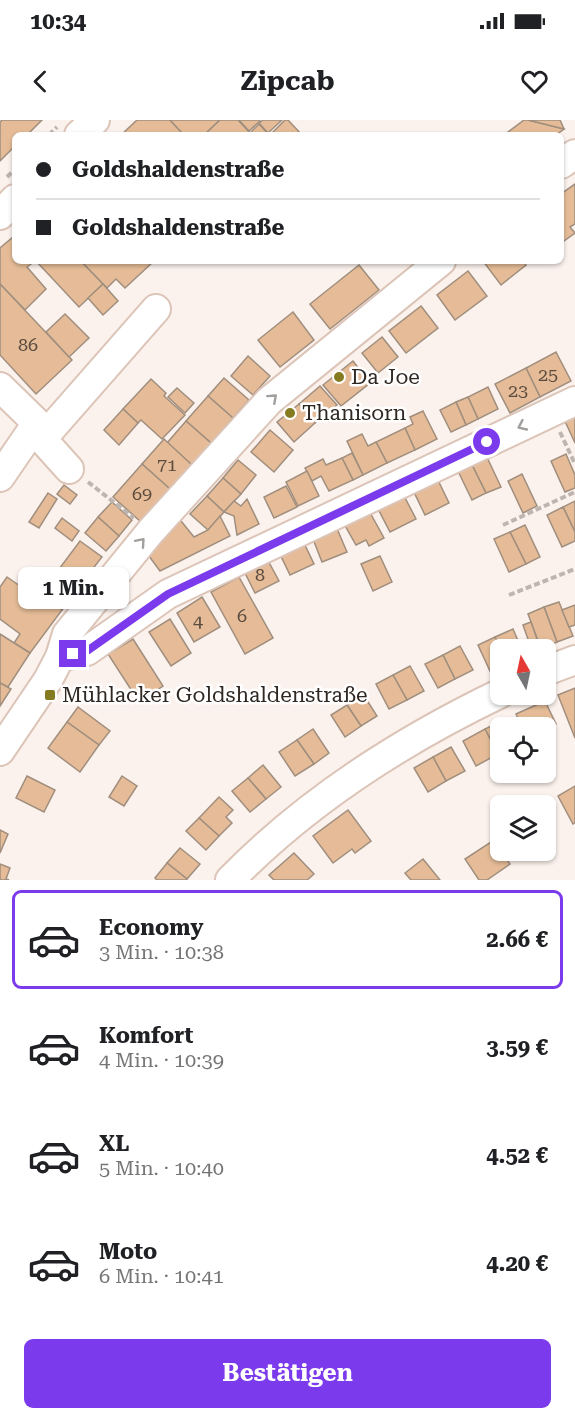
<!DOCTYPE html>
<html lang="de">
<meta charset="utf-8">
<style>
:root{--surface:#fff;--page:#f2f2f2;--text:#202124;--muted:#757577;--line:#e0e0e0;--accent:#7c3aed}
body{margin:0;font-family:"Roboto Serif",serif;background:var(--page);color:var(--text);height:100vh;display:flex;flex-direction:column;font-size:22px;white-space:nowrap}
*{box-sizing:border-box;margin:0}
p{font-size:20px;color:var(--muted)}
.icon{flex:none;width:33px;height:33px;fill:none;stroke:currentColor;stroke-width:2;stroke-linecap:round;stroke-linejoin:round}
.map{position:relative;height:760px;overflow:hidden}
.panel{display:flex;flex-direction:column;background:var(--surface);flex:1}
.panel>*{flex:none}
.top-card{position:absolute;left:12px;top:12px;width:552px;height:132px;border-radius:9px;box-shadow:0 2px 4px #0004;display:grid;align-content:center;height:132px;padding:0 24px;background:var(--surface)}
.needle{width:39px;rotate:351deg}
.controls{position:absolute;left:490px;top:519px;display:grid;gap:12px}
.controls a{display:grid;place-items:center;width:66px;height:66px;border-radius:9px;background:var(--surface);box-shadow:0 2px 4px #0004;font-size:30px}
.end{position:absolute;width:27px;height:27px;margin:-14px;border:8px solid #7c3aed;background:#fff;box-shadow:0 0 0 3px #fff}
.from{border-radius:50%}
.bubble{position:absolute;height:42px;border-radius:9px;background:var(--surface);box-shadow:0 2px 4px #0004;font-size:20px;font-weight:700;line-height:42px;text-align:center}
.top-card b{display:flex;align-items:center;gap:21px;height:57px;font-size:22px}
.top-card b+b{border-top:2px solid var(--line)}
.top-card i{width:15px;height:15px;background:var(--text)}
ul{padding:10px 0 0;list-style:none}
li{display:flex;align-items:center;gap:18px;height:99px;margin:0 12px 9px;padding:0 12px;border:3px solid transparent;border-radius:9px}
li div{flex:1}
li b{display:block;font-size:22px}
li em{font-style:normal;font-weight:700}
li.selected{border-color:var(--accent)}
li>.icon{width:54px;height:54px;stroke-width:1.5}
.action{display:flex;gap:12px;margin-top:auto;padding:12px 24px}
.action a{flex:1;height:69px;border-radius:9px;background:var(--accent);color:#fff;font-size:24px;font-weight:700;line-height:69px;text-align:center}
.status{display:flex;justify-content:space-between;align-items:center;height:42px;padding:0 30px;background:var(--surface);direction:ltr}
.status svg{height:16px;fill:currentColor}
header{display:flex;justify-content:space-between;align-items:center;height:78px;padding:0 24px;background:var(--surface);font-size:27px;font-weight:700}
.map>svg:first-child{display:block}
.building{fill:#e5bc97;stroke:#a08e7e;stroke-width:1.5}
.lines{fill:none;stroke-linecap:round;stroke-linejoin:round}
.minor-casing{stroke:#dcc5b8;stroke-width:32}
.path{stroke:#beb5b0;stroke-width:4;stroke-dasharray:6 3;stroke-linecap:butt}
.minor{stroke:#fff;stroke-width:28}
.oneway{stroke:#a19e9c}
.route{stroke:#7c3aed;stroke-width:8}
.poi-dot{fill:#857b20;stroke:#fff;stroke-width:2}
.labels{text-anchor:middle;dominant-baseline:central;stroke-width:5;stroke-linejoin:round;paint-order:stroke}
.number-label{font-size:18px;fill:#5c4c3f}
.poi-label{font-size:21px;fill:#2f2722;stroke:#fff;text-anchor:start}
</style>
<div class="status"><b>10:34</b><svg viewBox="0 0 49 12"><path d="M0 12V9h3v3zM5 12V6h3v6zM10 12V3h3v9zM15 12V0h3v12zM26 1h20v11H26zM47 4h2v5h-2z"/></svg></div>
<header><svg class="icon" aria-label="back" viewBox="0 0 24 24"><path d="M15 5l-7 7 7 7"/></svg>Zipcab<svg class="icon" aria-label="heart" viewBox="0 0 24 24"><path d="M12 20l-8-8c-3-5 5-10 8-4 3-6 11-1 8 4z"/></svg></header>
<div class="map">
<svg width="575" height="760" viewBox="0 0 575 760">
<rect width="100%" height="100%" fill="#fcf2ed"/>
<g class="building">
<path d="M2,0h40l-15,15h-12v11l-15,15v-39z"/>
<path d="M137,0h33l14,15h-63z"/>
<path d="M170,0h50l-16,15h-20z"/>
<path d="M220,0h18l12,13 9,-9 10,11h-65z"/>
<path d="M239,0h20l1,1 -11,10z"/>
<path d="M263,0h19l-14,13 -9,-10z"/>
<path d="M285,0h3l14,15h-32z"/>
<path d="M524,0h4l36,9 -8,6h-52z"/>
<path d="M528,0h32l4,9z"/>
<path d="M575,64v40l-5,3 5,6 -11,8 -3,-4v-43z"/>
<path d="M13,117l2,2v22h20l-8,6 19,22 -21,21 -25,-26v-36z"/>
<path d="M36,141h45l22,23 -24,23z"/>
<path d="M81,141h73l-29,27 -9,-9 -9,9z"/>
<path d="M483,141h40l3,4 -25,20z"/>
<path d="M359,145l20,25 -49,39 -20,-25z"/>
<path d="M468,151l19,25 -32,24 -18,-25z"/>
<path d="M0,164l72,76 -36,34 -36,-39z"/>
<path d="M103,164l15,17 -15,14 -15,-17z"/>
<path d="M421,186l17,22 -32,25 -17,-22z"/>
<path d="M293,192l21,28 -34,27 -22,-27z"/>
<path d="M65,194l24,24 -20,19 -23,-25z"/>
<path d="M382,217l16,20 -20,16 -16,-20z"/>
<path d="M556,232l15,29 -31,16 -14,-29z"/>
<path d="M248,236l22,20 -17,19 -22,-19z"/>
<path d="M353,241l17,22 -29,23 -18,-21z"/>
<path d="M526,248l14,29 -30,16 -15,-29z"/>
<path d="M224,258l25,22 -16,18 -25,-22z"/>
<path d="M151,259l15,14 -2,3 21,19 -23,24 -21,-19 -3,3 -15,-14z"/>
<path d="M320,266l17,19 -22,18 -16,-19z"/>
<path d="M488,267l10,22 -20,10 -10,-22z"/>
<path d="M177,268l17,15 -9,10 -17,-16z"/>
<path d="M208,276l25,22 -22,25 -25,-22z"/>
<path d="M468,277l10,22 -12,6 -10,-23z"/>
<path d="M456,282l10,23 -15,7 -11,-22z"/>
<path d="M299,284l16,19 -21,19 -17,-20z"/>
<path d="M123,289l15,14 -19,22 -15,-15z"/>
<path d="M423,291l14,28 -22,11 -10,-22 8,-4 -3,-7z"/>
<path d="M575,294v29l-11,-24z"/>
<path d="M186,301l25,22 -19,22 -25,-22z"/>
<path d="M405,308l10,22 -28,13 -11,-21z"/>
<path d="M270,310l23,20 -19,22 -23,-20z"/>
<path d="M362,314l6,12 8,-4 11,21 -24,12 -16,-34z"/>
<path d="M164,319l28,26 -22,24 -28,-25z"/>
<path d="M352,333l11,22 -10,5 -11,-22z"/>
<path d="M485,333l16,34 -15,6 -16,-32z"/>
<path d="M566,334l9,21v13l-10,4 -14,-31z"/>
<path d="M342,338l11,22 -24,11 -8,-15 -9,5 -7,-13 18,-9 3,6z"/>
<path d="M238,340l18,15 -15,19 -18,-16z"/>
<path d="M470,341l16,32 -14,7 -16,-33z"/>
<path d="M142,344l28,25 -29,33 -28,-25z"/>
<path d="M307,351l12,25 -21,10 -12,-24z"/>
<path d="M522,354l15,32 -14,7 -15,-32z"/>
<path d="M436,356l13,27 -24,12 -13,-27z"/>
<path d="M223,358l18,16 -17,18 -17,-16z"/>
<path d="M64,365l13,10 -7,9 -13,-10z"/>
<path d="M286,366l11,21 -23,11 -10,-21z"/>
<path d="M402,372l14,27 -26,13 -14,-27z"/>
<path d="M48,373l9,6 -18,29 -10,-6z"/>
<path d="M207,376l17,16 -16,18 -18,-16z"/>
<path d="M247,379l12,25 -22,11 -3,-19 -10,-4 10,-11 7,5z"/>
<path d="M575,381v31l-12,-25z"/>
<path d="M112,382l20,18 -13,16 -21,-19z"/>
<path d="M563,387l12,25v9l-13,6 -15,-32z"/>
<path d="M368,389l16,29 -15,8 -3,-6 -10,5 -13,-23z"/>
<path d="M177,396l17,21 14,-7 12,-14 10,20 -70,35 -14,-19z"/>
<path d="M98,397l21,19 -13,15 -21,-18z"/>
<path d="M62,398l17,13 -7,10 -17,-13z"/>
<path d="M335,404l12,28 -25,10 -11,-28z"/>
<path d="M525,405l15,32 -14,7 -16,-32z"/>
<path d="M510,412l16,32 -17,8 -15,-33z"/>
<path d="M302,419l12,25 -24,11 -12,-25z"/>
<path d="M80,421l22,16 -22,28 -21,-16z"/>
<path d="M265,435l14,26 -24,12 -13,-26z"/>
<path d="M380,436l12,26 -19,9 -12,-27z"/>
<path d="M55,452l23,16 -16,22 -23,-16z"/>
<path d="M7,457l29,20 3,-3 23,16 -32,43 -16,-10 6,-9 -20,-15v-32z"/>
<path d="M239,457l34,61 -28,16 -34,-62z"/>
<path d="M202,477l18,30 -26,15 -17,-29z"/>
<path d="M559,482l14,34 -16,6 -13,-35z"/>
<path d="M575,485v20l-6,2 -7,-17z"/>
<path d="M544,487l13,35 -16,7 -13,-35z"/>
<path d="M170,499l21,34 -20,13 -22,-34z"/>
<path d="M531,502l6,17 -8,3 -6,-17z"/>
<path d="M513,509l9,21h-21l-6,-13z"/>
<path d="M0,514l30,19 -22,34 -8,-4z"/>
<path d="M495,517l6,13v16l-11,5 -12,-26z"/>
<path d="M133,519l30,47 -24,16 -31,-48z"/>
<path d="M460,526l13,24 -18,9 -12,-24z"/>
<path d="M443,535l12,24 -17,9 -13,-24z"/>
<path d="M410,546l14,25 -17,9 -14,-25z"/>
<path d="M393,555l14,25 -18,9 -13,-25z"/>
<path d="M0,563l11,6 -11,17z"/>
<path d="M575,568v50l-17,-43z"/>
<path d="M363,574l14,22 -16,10 -14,-21z"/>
<path d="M545,581l11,23 -10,5v-1h-24l-6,-14z"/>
<path d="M347,585l14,21 -16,11 -14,-22z"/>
<path d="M78,587l32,24 -11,14 -32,-23z"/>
<path d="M505,599l4,9h-8v25l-3,1 -13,-25z"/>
<path d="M67,602l32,23 -19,27 -32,-24z"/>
<path d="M313,609l16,24 -15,11 -17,-24z"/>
<path d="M485,609l13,25 -22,12 -13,-25z"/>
<path d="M297,620l17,24 -19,12 -16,-24z"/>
<path d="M451,627l14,24 -19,10 -13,-24z"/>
<path d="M433,637l13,24 -18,11 -14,-24z"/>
<path d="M263,645l18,22 -15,12 -18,-21z"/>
<path d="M27,656l28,14 -11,22 -28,-14z"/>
<path d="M122,656l15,10 -13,20 -15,-9z"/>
<path d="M248,658l18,21 -16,13 -18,-21z"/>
<path d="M575,666v37l-2,1 -15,-28z"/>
<path d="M219,677l14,13 -7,7 6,6 -13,13 -20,-18z"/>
<path d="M348,690l23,31 -16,12 -3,-4 -19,14 -20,-27z"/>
<path d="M199,698l20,18 -13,14 -20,-19z"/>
<path d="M0,710l8,4 -8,19z"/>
<path d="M494,720l16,24 -23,16h-8l-14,-21z"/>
<path d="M180,728l20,16 -13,15 -20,-16z"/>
<path d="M294,733l20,21 -7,6h-33l-5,-5z"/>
<path d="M423,739l17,21h-29l-6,-7z"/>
<path d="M167,743l20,16 -1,1h-29l-2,-2z"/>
<path d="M0,744l10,4 -4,11 3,1h-9z"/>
</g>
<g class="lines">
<defs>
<g id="minor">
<path d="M79,15l16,-15"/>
<path d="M561,44l14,-10"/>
<path d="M0,95l15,-16"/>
<path d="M0,267l37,36 5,16 27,30"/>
<path d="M42,319l114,-130"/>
<path d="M0,357l37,-54"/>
<path d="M60,537l27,-6 81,-57 407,-193"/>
<path d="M546,551l29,-11"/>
<path d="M0,631l48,-71 12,-23 7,-23 84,-103 118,-130 172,-140"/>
<path d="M230,760c78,-80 171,-139 271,-187"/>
</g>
</defs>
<use href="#minor" class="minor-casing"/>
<g class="path">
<path d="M49,15l8,-8"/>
<path d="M7,57l8,-8"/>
<path d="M560,312l15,32"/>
<path d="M88,362l46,36"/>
<path d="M503,405l72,-33"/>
<path d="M509,475l66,-26"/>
</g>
<use href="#minor" class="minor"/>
</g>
<defs><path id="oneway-chevron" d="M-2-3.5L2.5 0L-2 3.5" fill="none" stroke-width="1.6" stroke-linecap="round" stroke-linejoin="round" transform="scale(1.5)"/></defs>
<g class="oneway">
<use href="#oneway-chevron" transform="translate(273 278) rotate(-42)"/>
<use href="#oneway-chevron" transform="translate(522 306) rotate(155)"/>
<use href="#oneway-chevron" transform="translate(141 422) rotate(-49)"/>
</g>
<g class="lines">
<path class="route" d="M73,534l14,-3 81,-57 319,-152"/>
</g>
<g class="poi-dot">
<circle cx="339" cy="257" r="6"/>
<circle cx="290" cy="293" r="6"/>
<rect x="44" y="569" width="12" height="12" rx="3"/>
</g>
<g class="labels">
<g class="number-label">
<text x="28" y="224">86</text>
<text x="548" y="254">25</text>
<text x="518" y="270">23</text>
<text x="167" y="344">71</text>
<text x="142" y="373">69</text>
<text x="260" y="454">8</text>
<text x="242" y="495">6</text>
<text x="198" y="500">4</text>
</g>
<g class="poi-label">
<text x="351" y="257">Da Joe</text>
<text x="302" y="293">Thanisorn</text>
<text x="62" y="575">Mühlacker Goldshaldenstraße</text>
</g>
</g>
</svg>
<div class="controls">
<a><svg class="needle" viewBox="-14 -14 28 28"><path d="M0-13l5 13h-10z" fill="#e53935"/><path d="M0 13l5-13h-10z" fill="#757577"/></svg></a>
<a><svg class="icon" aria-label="locate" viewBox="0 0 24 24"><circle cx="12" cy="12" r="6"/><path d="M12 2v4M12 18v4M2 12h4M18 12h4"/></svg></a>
<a><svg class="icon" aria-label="layers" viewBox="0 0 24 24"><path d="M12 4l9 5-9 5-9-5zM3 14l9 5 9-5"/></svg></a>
</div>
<i class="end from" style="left:487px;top:322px"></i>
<i class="end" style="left:73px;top:534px"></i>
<div class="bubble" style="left:18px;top:447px;width:111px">1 Min.</div>
<div class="top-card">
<b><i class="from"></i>Goldshaldenstraße</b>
<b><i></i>Goldshaldenstraße</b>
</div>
</div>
<section class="panel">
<ul>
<li class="selected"><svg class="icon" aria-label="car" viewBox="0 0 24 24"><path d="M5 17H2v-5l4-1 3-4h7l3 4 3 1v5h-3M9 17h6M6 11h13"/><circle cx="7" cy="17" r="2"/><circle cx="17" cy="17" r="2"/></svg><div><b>Economy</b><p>3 Min. · 10:38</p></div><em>2.66 €</em></li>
<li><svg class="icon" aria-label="car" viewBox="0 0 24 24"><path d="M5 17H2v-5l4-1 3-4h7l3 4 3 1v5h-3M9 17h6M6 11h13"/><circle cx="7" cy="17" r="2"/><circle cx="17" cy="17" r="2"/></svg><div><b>Komfort</b><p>4 Min. · 10:39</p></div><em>3.59 €</em></li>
<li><svg class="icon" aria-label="car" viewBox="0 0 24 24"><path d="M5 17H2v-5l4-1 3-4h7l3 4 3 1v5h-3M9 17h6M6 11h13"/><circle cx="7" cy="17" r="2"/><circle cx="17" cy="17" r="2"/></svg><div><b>XL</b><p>5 Min. · 10:40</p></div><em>4.52 €</em></li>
<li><svg class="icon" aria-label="car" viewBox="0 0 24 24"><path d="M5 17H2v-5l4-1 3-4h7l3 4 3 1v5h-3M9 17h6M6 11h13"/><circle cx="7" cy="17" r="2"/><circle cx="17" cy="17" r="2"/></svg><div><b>Moto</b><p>6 Min. · 10:41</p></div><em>4.20 €</em></li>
</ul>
<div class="action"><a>Bestätigen</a></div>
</section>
